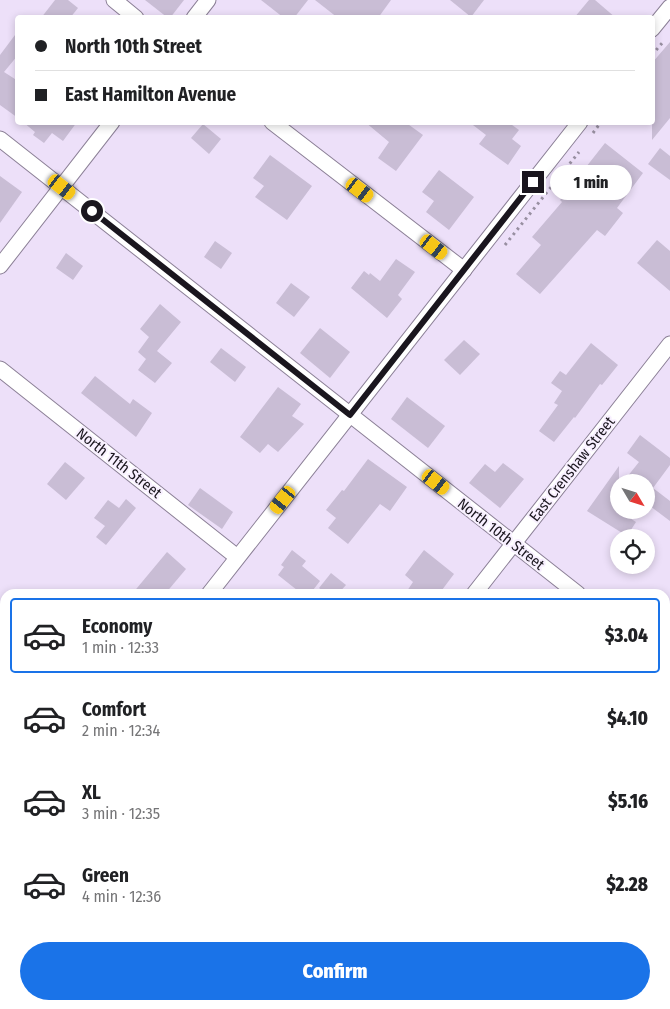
<!DOCTYPE html>
<meta charset="utf-8">
<style>
:root{--surface:#fff;--page:#f2f2f2;--text:#202124;--muted:#757577;--line:#e0e0e0;--accent:#1a73e8}
body{margin:0;font-family:"Fira Sans Condensed",sans-serif;background:var(--page);color:var(--text);height:100vh;display:flex;flex-direction:column;font-size:19px;white-space:nowrap}
*{box-sizing:border-box;margin:0}
p{font-size:16px;color:var(--muted)}
.icon{flex:none;width:28px;height:28px;fill:none;stroke:currentColor;stroke-width:2;stroke-linecap:round;stroke-linejoin:round}
.map{position:relative;flex:1;overflow:hidden}
.panel{position:absolute;left:0px;top:589px;width:670px;height:421px;display:flex;flex-direction:column;background:var(--surface);border-radius:15px 15px 0 0;box-shadow:0 2px 8px #0003}
.panel>*{flex:none}
.guide{position:absolute;left:15px;top:15px;width:640px;height:110px;border-radius:5px;box-shadow:0 2px 8px #0003;display:grid;align-content:center;height:110px;padding:0 20px;background:var(--surface)}
.needle{width:32px;rotate:128deg}
.controls{position:absolute;left:610px;top:474px;display:grid;gap:10px}
.controls a{display:grid;place-items:center;width:45px;height:45px;border-radius:50%;background:var(--surface);box-shadow:0 2px 8px #0003;font-size:25px}
.end{position:absolute;width:22px;height:22px;margin:-11px;border:6px solid #1a161e;background:#fff;box-shadow:0 0 0 2px #fff}
.from{border-radius:50%}
.bubble{position:absolute;height:35px;border-radius:18px;background:var(--surface);box-shadow:0 2px 8px #0003;font-size:16px;font-weight:800;line-height:35px;text-align:center}
.car{position:absolute;width:15px;height:30px;margin:-15px -8px;border-radius:6px;box-shadow:0 0 4px 1px #0007;background:linear-gradient(#f5c518 24%,#345 0 40%,#f5c518 0 76%,#345 0 86%,#f5c518 0)}
.guide b{display:flex;align-items:center;gap:18px;height:48px;font-size:19px}
.guide b+b{border-top:1px solid var(--line)}
.guide i{width:12px;height:12px;background:var(--text)}
ul{padding:9px 0 0;list-style:none}
li{display:flex;align-items:center;gap:15px;height:75px;margin:0 10px 8px;padding:0 10px;border:2px solid transparent;border-radius:5px}
li div{flex:1}
li b{display:block;font-size:19px}
li em{font-style:normal;font-weight:800}
li.current{border-color:var(--accent)}
li>.icon{width:45px;height:45px;stroke-width:1.5}
.primary-button{display:flex;gap:10px;margin-top:auto;padding:10px 20px}
.primary-button a{flex:1;height:58px;border-radius:30px;background:var(--accent);color:#fff;font-size:20px;font-weight:800;line-height:58px;text-align:center}
.map>svg:first-child{display:block}
.building{fill:#c9bdd5}
.lines{fill:none;stroke-linecap:round;stroke-linejoin:round}
.street-casing{stroke:#8c8097;stroke-width:17}
.path{stroke:#988fa1;stroke-width:3;stroke-dasharray:2.5 4;stroke-linecap:butt}
.street{stroke:#fff;stroke-width:15}
.route{stroke:#1a161e;stroke-width:6}
.labels{text-anchor:middle;dominant-baseline:central;stroke-width:4;stroke-linejoin:round;paint-order:stroke}
.street-label{font-size:15px;fill:#1a161e;stroke:#f8f0ff}
</style>
<div class="map">
<svg width="670" height="1009" viewBox="0 0 670 1009">
<rect width="100%" height="100%" fill="#ede0f9"/>
<g class="building">
<path d="M55,0h13l10,8 -8,10h-29z"/>
<path d="M145,0h39l-14,18h-2z"/>
<path d="M261,0h47l-14,18h-10z"/>
<path d="M315,0h76l-13,18h-40z"/>
<path d="M450,0h34l-13,17z"/>
<path d="M589,0h6l21,18h-42z"/>
<path d="M18,31v24l-14,17 14,9v37l-18,-13v-50z"/>
<path d="M670,42v76l-18,22v-77z"/>
<path d="M23,122h54l-14,19 -11,-8 -8,10 -11,-8 2,-3z"/>
<path d="M365,122h40l18,13 -27,36 -18,-13 11,-16z"/>
<path d="M469,122h39l11,8 -7,9 9,7 -13,19 -29,-21 7,-9z"/>
<path d="M203,124l18,15 -12,15 -18,-16z"/>
<path d="M605,143l38,30 -26,35 6,5 -18,23 -8,-6 -57,64 -24,-20 25,-29 -9,-8 30,-35 -2,-2z"/>
<path d="M660,148l10,8v24l-22,-16z"/>
<path d="M270,155l42,31 -25,34 -32,-23 9,-11 -11,-8z"/>
<path d="M439,170l35,27 -25,33 -23,-18 8,-11 -12,-9z"/>
<path d="M0,176l22,16 -22,31z"/>
<path d="M657,240l13,11v40l-33,-28z"/>
<path d="M215,241l17,12 -11,16 -17,-12z"/>
<path d="M66,253l17,13 -10,14 -17,-12z"/>
<path d="M396,259l19,13 -17,23 4,4 -15,19 -36,-30 13,-17 5,4 1,-2 10,8z"/>
<path d="M291,283l19,14 -16,20 -18,-14z"/>
<path d="M160,304l21,18 -24,29 15,12 -17,20 -17,-13 8,-11 -8,-7 11,-15 -9,-8z"/>
<path d="M320,328l30,24 -20,26 -30,-25z"/>
<path d="M464,340l16,14 -20,21 -16,-15z"/>
<path d="M591,343l27,22 -16,20 -2,-1 -25,34 -1,-1 -20,25 -15,-11 19,-26 -4,-2 8,-12 -11,-8 9,-12 6,4z"/>
<path d="M221,348l25,19 -11,15 -25,-20z"/>
<path d="M95,376l35,28 3,-5 19,14 -16,24 -55,-44z"/>
<path d="M278,387l23,17 -9,12 12,8 -26,28 -10,-8 -8,9 -20,-16z"/>
<path d="M407,397l38,29 -17,22 -37,-29z"/>
<path d="M640,435l30,23v7l-17,23 17,13v20l-24,-18v-21h-23l16,-20 -12,-9z"/>
<path d="M368,459l39,28 -17,24 -10,-7 -32,40 -20,-16 8,-10 -10,-8 16,-20 2,1z"/>
<path d="M65,462l20,16 -19,22 -19,-16z"/>
<path d="M503,463l21,16 -24,29 -31,-25 16,-19 10,8z"/>
<path d="M619,466v45l17,11 -9,14 -40,-25z"/>
<path d="M200,488l33,24 -11,17 -34,-24z"/>
<path d="M126,499l10,9 -30,37 -10,-8 9,-11 -11,-8 14,-18 11,8z"/>
<path d="M292,550l14,11 -4,5 18,15 -10,13h-8l-24,-19 6,-8 -3,-2z"/>
<path d="M424,550l30,24 -15,20h-34l8,-12 -8,-7z"/>
<path d="M167,552l19,17 -21,25h-33z"/>
<path d="M331,573l15,12 -8,9h-11l-8,-6z"/>
</g>
<g class="lines">
<defs>
<g id="street">
<path d="M114,0l22,18"/>
<path d="M194,18l14,-18"/>
<path d="M652,29l18,-22"/>
<path d="M272,122l192,148"/>
<path d="M0,139l578,455"/>
<path d="M0,266l112,-144"/>
<path d="M0,369l237,188"/>
<path d="M209,594l371,-472"/>
<path d="M474,594l196,-250"/>
<path d="M665,662l5,4"/>
<path d="M665,695l5,-6"/>
<path d="M0,795l5,3"/>
<path d="M0,863l5,-6"/>
<path d="M271,1005l5,4"/>
<path d="M157,1009l2,-4"/>
<path d="M417,1009l3,-4"/>
</g>
</defs>
<use href="#street" class="street-casing"/>
<g class="path">
<path d="M652,55l11,-13"/>
<path d="M593,133l8,-11"/>
<path d="M505,245l74,-93"/>
<path d="M0,899l5,-7"/>
</g>
<use href="#street" class="street"/>
</g>
<g class="lines">
<path class="route" d="M92,211l258,204 183,-233"/>
</g>
<g class="labels">
<g class="street-label">
<text transform="translate(119 463) rotate(38)">North 11th Street</text>
<text transform="translate(572 469) rotate(-52)">East Crenshaw Street</text>
<text transform="translate(501 534) rotate(38)">North 10th Street</text>
</g>
</g>
</svg>
<div class="controls">
<a><svg class="needle" viewBox="-14 -14 28 28"><path d="M0-13l5 13h-10z" fill="#e53935"/><path d="M0 13l5-13h-10z" fill="#757577"/></svg></a>
<a><svg class="icon" aria-label="locate" viewBox="0 0 24 24"><circle cx="12" cy="12" r="6"/><path d="M12 2v4M12 18v4M2 12h4M18 12h4"/></svg></a>
</div>
<i class="end from" style="left:92px;top:211px"></i>
<i class="end" style="left:533px;top:182px"></i>
<div class="bubble" style="left:550px;top:165px;width:82px">1 min</div>
<i class="car" style="left:62px;top:187px;rotate:128deg"></i>
<i class="car" style="left:360px;top:190px;rotate:127deg"></i>
<i class="car" style="left:434px;top:247px;rotate:128deg"></i>
<i class="car" style="left:436px;top:482px;rotate:128deg"></i>
<i class="car" style="left:283px;top:500px;rotate:219deg"></i>
<div class="guide">
<b><i class="from"></i>North 10th Street</b>
<b><i></i>East Hamilton Avenue</b>
</div>
<section class="panel">
<ul>
<li class="current"><svg class="icon" aria-label="car" viewBox="0 0 24 24"><path d="M5 17H2v-5l4-1 3-4h7l3 4 3 1v5h-3M9 17h6M6 11h13"/><circle cx="7" cy="17" r="2"/><circle cx="17" cy="17" r="2"/></svg><div><b>Economy</b><p>1 min · 12:33</p></div><em>$3.04</em></li>
<li><svg class="icon" aria-label="car" viewBox="0 0 24 24"><path d="M5 17H2v-5l4-1 3-4h7l3 4 3 1v5h-3M9 17h6M6 11h13"/><circle cx="7" cy="17" r="2"/><circle cx="17" cy="17" r="2"/></svg><div><b>Comfort</b><p>2 min · 12:34</p></div><em>$4.10</em></li>
<li><svg class="icon" aria-label="car" viewBox="0 0 24 24"><path d="M5 17H2v-5l4-1 3-4h7l3 4 3 1v5h-3M9 17h6M6 11h13"/><circle cx="7" cy="17" r="2"/><circle cx="17" cy="17" r="2"/></svg><div><b>XL</b><p>3 min · 12:35</p></div><em>$5.16</em></li>
<li><svg class="icon" aria-label="car" viewBox="0 0 24 24"><path d="M5 17H2v-5l4-1 3-4h7l3 4 3 1v5h-3M9 17h6M6 11h13"/><circle cx="7" cy="17" r="2"/><circle cx="17" cy="17" r="2"/></svg><div><b>Green</b><p>4 min · 12:36</p></div><em>$2.28</em></li>
</ul>
<div class="primary-button"><a>Confirm</a></div>
</section>
</div>
